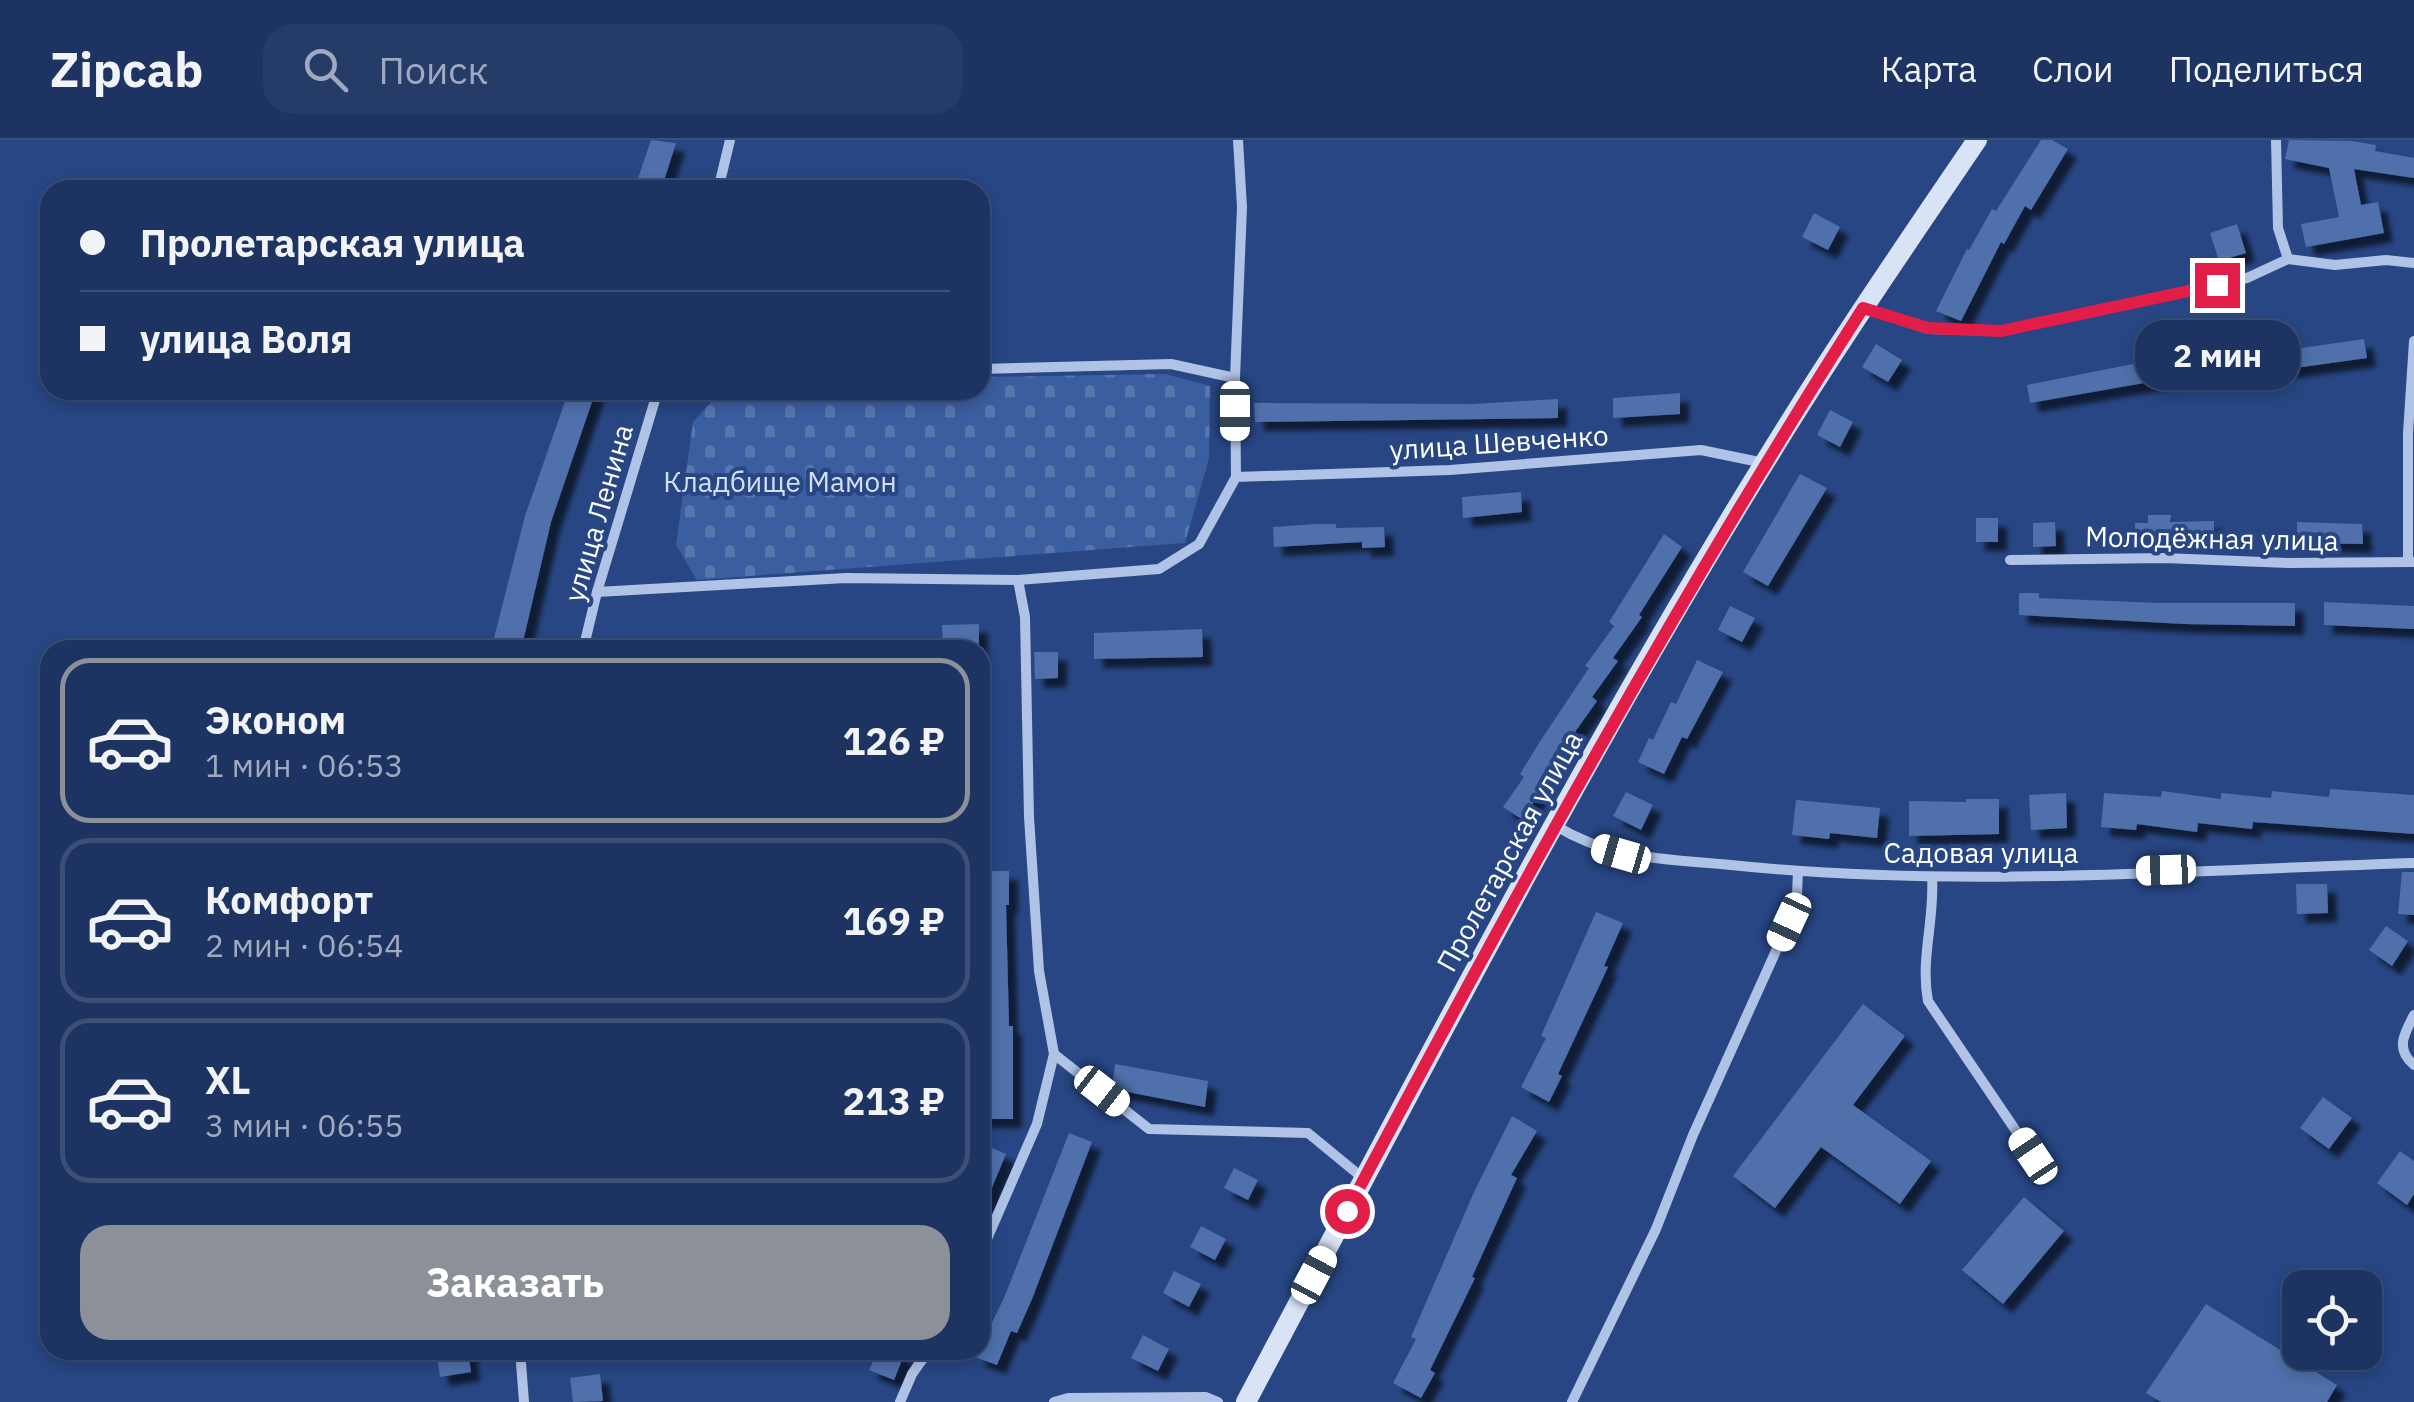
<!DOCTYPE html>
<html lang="ru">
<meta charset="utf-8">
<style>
:root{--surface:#1d3462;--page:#253c68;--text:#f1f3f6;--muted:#a0aabe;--line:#3b4f77;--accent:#8c9099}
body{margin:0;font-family:"IBM Plex Sans",sans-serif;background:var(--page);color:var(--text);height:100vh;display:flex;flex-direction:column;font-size:38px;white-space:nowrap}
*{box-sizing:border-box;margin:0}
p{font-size:32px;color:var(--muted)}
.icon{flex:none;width:55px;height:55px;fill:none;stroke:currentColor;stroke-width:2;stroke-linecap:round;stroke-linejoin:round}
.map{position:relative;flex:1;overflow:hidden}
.details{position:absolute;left:40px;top:500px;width:950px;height:720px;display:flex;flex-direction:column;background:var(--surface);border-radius:30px;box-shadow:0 5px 15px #0003,0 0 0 2px var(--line)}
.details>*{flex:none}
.hud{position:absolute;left:40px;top:40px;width:950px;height:220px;border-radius:30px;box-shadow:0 5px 15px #0003,0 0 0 2px var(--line);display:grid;align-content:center;height:220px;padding:0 40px;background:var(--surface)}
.tools{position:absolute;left:2282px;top:1130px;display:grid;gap:20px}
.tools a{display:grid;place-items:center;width:100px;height:100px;border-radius:20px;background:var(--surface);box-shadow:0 5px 15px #0003,0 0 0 2px var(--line);font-size:50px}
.end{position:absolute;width:45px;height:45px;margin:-22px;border:12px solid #e11d48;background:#fff;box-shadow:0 0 0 5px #fff}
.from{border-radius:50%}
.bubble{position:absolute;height:70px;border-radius:30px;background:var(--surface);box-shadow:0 5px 15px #0003,0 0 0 2px var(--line);font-size:32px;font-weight:800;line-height:70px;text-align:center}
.car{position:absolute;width:30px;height:60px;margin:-30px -15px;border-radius:12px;box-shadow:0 0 8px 2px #0007;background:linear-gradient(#fff 24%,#345 0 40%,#fff 0 76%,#345 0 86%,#fff 0)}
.hud b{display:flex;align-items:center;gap:35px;height:95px;font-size:38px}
.hud b+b{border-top:2px solid var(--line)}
.hud i{width:25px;height:25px;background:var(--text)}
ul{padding:18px 0 0;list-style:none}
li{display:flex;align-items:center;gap:30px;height:165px;margin:0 20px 15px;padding:0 20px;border:5px solid var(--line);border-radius:30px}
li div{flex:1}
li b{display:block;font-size:38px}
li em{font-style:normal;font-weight:800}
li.current{border-color:var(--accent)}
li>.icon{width:90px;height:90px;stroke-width:1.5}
.action{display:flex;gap:20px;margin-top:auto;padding:20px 40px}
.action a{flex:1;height:115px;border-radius:30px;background:var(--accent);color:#fff;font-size:40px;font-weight:800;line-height:115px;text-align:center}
header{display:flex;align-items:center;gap:60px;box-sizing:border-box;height:140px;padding:0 50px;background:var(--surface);border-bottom:2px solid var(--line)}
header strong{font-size:48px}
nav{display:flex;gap:55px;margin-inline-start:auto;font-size:35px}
.search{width:700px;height:90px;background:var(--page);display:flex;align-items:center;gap:25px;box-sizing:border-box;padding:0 35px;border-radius:30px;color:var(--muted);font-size:38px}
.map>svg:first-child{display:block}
.cemetery{fill:url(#cemetery-stones)}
.building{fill:#4f6fab;filter:url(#shadow)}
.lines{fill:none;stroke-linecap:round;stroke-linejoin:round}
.street{stroke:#b0c3e7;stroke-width:10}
.secondary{stroke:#d9e3f6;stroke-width:20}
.route{stroke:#e11d48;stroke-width:12}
.labels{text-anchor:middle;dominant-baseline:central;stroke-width:8;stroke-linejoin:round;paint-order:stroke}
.street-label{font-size:28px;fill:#fff;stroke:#274683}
.park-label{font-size:28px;fill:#d3dff6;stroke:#274683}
</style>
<header>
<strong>Zipcab</strong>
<div class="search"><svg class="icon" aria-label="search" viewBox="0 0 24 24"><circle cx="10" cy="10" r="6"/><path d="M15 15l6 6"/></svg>Поиск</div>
<nav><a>Карта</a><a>Слои</a><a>Поделиться</a></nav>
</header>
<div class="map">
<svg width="2414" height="1262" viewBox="0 0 2414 1262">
<defs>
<pattern id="cemetery-stones" width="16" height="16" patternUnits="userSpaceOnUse" patternTransform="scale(2.5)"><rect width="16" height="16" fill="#3b5ea0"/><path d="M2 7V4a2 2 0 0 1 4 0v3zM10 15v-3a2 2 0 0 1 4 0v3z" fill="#5876ae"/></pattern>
<filter id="shadow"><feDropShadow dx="9" dy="9" stdDeviation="2.5" flood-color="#0009"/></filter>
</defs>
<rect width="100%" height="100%" fill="#274683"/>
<path class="cemetery" d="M1165,234l45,12 -1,72 -24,85 -488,37 -21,-35 17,-123 29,-32h258v-13z"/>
<g class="building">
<path d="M651,0l25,3 -15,47h-27z"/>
<path d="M2041,0h11l16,9 -37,61 -6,-4 -21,38 -3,-2 -40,79 -25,-10 31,-62 2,1 23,-41 4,2z"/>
<path d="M2289,0l63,1 24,4 -1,6 39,7v20l-60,-9 7,36 17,-3 6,31 -78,14 -5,-23 38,-7 -10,-49 -44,-9z"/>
<path d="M1814,73l26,14 -12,23 -26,-13z"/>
<path d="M2237,84l9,29 -27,8 -9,-28z"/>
<path d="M2364,199l3,19 -116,16 -90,6 -131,23 -3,-18 121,-24 31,-6 1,3 40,-4v3l32,-2z"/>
<path d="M1876,204l26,16 -14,22 -26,-15z"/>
<path d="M569,250h27l-45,132 -30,128h-30l34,-134z"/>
<path d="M1680,253v21l-67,4v-20z"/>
<path d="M1558,259v19l-303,4 -1,-19 218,1z"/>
<path d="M1830,270l23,12 -13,25 -23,-12z"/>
<path d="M1800,334l27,14 -59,98 -25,-14z"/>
<path d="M1521,352l1,20 -59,6 -1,-21z"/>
<path d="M2148,375h23l-1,7 44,-1v19l-79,-4v-13h13z"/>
<rect x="1976" y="378" width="22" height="24"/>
<path d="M2055,382l1,24 -23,1v-24z"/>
<path d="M2297,382l65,2 1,20 -66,-1z"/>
<path d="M1315,384h21v4l48,-1 1,20 -23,1v-6l-88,5 -1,-20z"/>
<path d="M1664,394l18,13 -43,68 3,2 -29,41 5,3 -26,36 5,4 -47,66 3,2 -30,51 -20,-13 21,-30 -4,-3 19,-31 50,-75 -4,-2 29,-40 -5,-4z"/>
<path d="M2019,453h20v5l120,5h136v23l-110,-2 -166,-9z"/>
<path d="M2324,462l90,4v23l-90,-4z"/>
<path d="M1730,466l25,12 -13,24 -24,-12z"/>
<path d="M979,484v26h-36l-1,-25z"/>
<path d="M1202,489l1,28 -109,2v-26z"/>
<path d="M1034,512h24v26l-23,1z"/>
<path d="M1697,520l26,12 -36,67 -5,-2 -18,37 -26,-12 11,-24 4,2 18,-38 5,2z"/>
<path d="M2330,649l84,6v39l-161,-12 -1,7 -54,-6 -1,9 -60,-8 -1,6 -35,-3 3,-34 57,4 1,-6 59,8v-6l50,5 1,-7 57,6z"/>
<path d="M1626,652l27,13 -12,25 -28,-14z"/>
<path d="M2066,653l1,35 -36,2 -2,-35z"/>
<path d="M1966,659h33v35l-90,2v-35l57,1z"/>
<path d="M1796,660l84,8 -3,30 -47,-5 -1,6 -37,-4z"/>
<path d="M980,731h29v34h-3l3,121h4v93h-33z"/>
<path d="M2402,732h12v43l-16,-1z"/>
<path d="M2296,744h31l1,29 -31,1z"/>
<path d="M1596,772l27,11 -19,43 4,1 -50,107 4,2 -13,26 -28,-15 25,-49 -5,-2z"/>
<path d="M2386,786l22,15 -16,25 -23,-16z"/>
<path d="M1863,864l42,32 -52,69 78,56 -31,43 -79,-57 -46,61 -42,-32z"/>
<path d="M1115,924l93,17 -3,26 -93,-18z"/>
<path d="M2323,957l29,21 -23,31 -29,-21z"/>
<path d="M1512,976l25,15 -26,44 6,3 -45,99 3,1 -45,92 5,3 -14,25 -28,-15 23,-44 -5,-2 63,-145z"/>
<path d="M1069,993l23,9 -60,157 -15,34 -6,-2 -14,34 -22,-8 29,-59z"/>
<path d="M980,1003l26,11 -26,62z"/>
<path d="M2400,1011l14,10v33l-7,11 -30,-22z"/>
<path d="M1234,1028l24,12 -10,20 -24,-12z"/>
<path d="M2024,1057l40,34 -61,73 -41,-34z"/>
<path d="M1201,1086l25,13 -11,21 -25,-13z"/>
<path d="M1174,1131l27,13 -12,23 -26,-14z"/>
<path d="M2206,1164l131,81 -10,17h-166l-15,-9z"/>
<path d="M1143,1195l26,14 -11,22 -27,-13z"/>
<path d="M436,1210h32l3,22 -31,5z"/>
<path d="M878,1210h14l12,5 -10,25 -25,-10z"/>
<path d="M600,1234l3,27 -30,1 -3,-24z"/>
</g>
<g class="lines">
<g class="street">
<path d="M2276,0l2,88 10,31"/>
<path d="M718,50l12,-50"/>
<path d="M1864,168l64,21 73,2 246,-53 41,-19 47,6 51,-5 28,3"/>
<path d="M980,229l191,-5 64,14"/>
<path d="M1236,337l214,-7 251,-20 63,13"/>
<path d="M2010,420l154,-2 124,5 126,-1"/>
<path d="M2408,422v-129l6,-92"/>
<path d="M597,452l249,-14 172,2 141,-11 40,-25 37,-67 -1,-99 7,-171 -4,-67"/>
<path d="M583,510l14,-58 61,-202"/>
<path d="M1556,686c55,34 112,33 175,39 227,24 456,5 683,-2"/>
<path d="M1932,737c3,42 -12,82 -4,124l105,155"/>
<path d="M2414,875c-10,19 -19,34 0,50"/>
<path d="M1054,914l95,75 159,4 56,46"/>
<path d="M980,1115l57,-131 17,-70 -15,-83 -10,-154 -4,-200 -7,-37"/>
<path d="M520,1210l4,52"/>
<path d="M900,1262l12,-28 17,-24"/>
<path d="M1054,1262l14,-4 138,-1 12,5"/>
<path d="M1572,1262l84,-173 37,-94 96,-213 8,-28 1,-22"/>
</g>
<path class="secondary" d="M1246,1262c168,-316 331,-636 519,-940 67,-110 140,-216 212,-322"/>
</g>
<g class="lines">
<path class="route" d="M1347,1071c163,-307 329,-610 516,-903l65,20 73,3 216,-46"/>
</g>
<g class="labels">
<g class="street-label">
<text transform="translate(1499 302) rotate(-4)">улица Шевченко</text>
<text transform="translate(598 373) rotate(-74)">улица Ленина</text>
<text transform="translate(2212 398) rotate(1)">Молодёжная улица</text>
<text transform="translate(1509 711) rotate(-61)">Пролетарская улица</text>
<text x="1981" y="712">Садовая улица</text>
</g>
<g class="park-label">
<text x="780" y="341">Кладбище Мамон</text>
</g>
</g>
</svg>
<div class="tools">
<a><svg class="icon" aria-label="locate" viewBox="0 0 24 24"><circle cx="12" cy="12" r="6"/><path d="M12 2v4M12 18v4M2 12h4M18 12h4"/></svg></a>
</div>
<i class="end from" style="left:1347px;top:1071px"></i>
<i class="end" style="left:2217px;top:145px"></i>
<div class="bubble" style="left:2135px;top:180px;width:165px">2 мин</div>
<i class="car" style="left:1235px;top:271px;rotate:180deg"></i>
<i class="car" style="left:1621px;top:714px;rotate:286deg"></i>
<i class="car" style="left:2166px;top:730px;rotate:268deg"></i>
<i class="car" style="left:1789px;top:782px;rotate:205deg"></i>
<i class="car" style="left:1102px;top:951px;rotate:128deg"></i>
<i class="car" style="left:2033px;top:1016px;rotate:326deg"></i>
<i class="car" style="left:1314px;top:1135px;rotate:28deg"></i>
<div class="hud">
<b><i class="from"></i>Пролетарская улица</b>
<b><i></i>улица Воля</b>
</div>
<section class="details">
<ul>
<li class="current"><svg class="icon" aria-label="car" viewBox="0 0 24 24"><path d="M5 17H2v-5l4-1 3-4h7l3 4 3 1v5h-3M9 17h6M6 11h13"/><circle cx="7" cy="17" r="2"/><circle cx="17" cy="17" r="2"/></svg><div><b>Эконом</b><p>1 мин · 06:53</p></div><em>126 ₽</em></li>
<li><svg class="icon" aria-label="car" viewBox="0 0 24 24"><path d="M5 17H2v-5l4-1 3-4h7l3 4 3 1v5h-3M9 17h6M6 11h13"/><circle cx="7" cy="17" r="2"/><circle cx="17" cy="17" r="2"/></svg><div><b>Комфорт</b><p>2 мин · 06:54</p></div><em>169 ₽</em></li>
<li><svg class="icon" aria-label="car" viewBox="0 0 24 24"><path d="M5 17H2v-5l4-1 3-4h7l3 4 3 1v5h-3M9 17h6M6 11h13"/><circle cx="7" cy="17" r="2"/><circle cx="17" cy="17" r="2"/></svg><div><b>XL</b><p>3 мин · 06:55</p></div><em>213 ₽</em></li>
</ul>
<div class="action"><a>Заказать</a></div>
</section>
</div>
